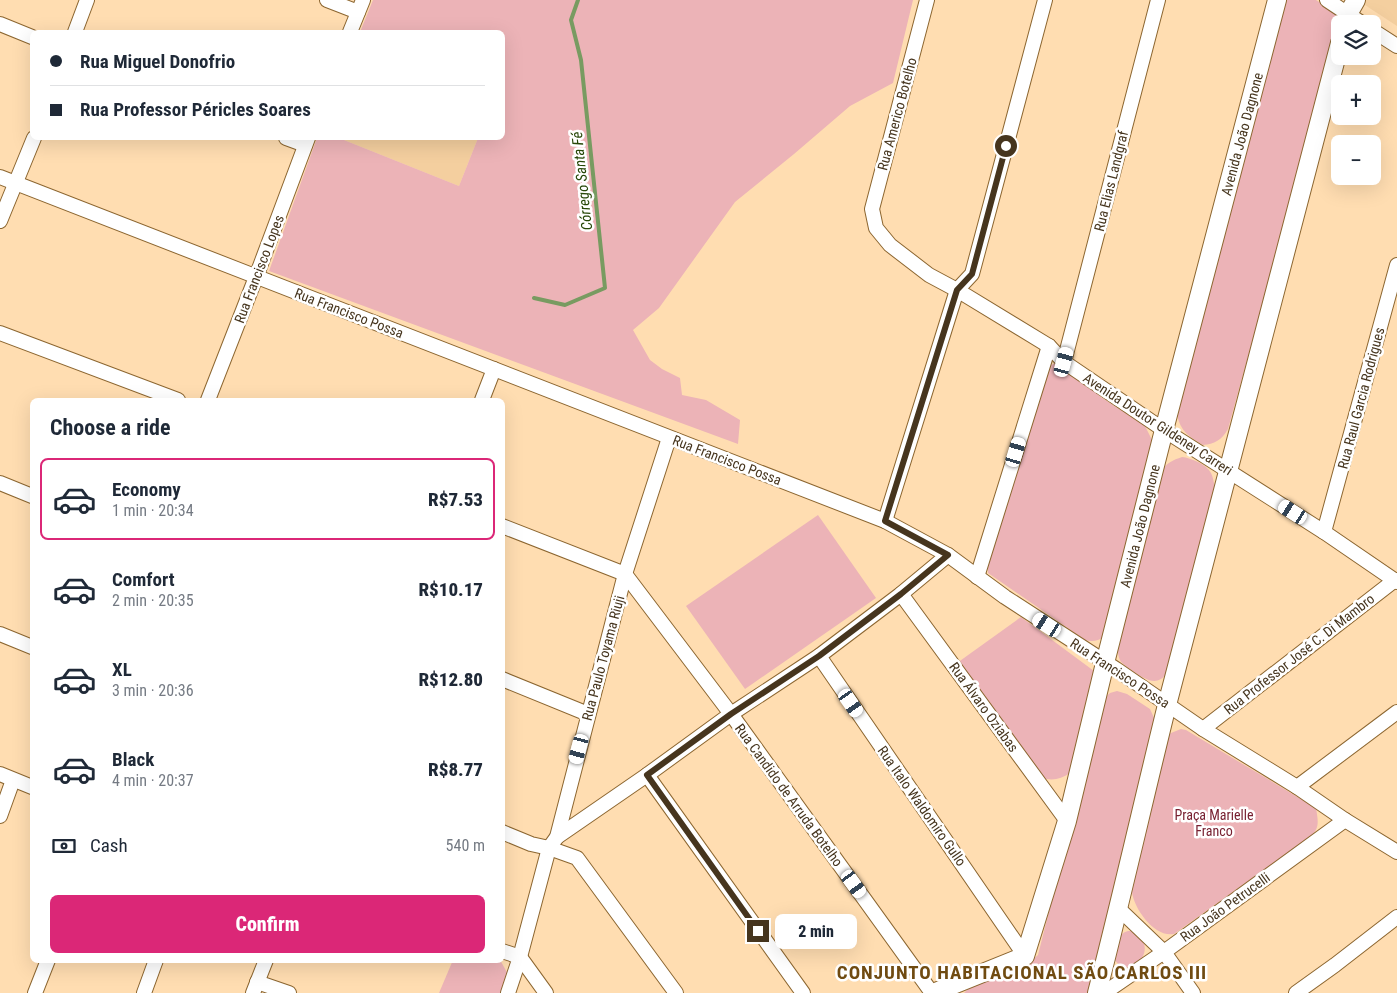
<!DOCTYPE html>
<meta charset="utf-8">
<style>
:root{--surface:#fff;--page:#f6f6f7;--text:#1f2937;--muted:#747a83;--line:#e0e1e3;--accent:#db2777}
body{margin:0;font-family:"Roboto Condensed",sans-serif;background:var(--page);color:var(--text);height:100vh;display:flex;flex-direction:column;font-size:19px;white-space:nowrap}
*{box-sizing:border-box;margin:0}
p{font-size:16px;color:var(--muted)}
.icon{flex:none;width:28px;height:28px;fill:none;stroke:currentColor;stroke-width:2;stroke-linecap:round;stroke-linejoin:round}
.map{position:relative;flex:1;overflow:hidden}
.sheet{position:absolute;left:30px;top:398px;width:475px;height:565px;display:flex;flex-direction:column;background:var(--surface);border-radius:8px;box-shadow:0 5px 20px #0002}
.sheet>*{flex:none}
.hud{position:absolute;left:30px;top:30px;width:475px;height:110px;border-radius:8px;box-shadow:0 5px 20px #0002;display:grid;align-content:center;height:110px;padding:0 20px;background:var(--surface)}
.tools{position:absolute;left:1331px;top:15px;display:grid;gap:10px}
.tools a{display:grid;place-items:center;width:50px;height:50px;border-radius:8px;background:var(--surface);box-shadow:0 5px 20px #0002;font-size:25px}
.end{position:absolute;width:22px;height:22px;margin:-11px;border:6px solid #46351e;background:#fff;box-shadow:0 0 0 2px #fff}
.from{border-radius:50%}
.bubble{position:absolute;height:35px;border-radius:8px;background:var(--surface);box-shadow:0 5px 20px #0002;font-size:16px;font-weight:800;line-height:35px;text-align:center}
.car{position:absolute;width:15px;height:30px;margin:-15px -8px;border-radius:6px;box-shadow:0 0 4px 1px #0007;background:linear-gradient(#fff 24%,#345 0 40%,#fff 0 76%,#345 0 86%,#fff 0)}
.hud b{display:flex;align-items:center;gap:18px;height:48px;font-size:19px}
.hud b+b{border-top:1px solid var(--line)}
.hud i{width:12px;height:12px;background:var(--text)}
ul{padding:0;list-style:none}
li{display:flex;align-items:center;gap:15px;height:82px;margin:0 10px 8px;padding:0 10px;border:2px solid transparent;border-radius:8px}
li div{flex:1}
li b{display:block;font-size:19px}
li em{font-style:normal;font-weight:800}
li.active{border-color:var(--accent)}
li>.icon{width:45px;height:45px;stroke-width:1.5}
h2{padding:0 20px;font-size:22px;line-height:60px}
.pay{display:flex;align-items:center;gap:12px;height:55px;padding:0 20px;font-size:19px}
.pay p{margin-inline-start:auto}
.cta{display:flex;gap:10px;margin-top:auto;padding:10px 20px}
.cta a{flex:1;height:58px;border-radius:8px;background:var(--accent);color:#fff;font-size:20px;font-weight:800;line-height:58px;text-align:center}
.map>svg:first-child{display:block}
.built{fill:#f4cf9f}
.green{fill:#ecb3b7}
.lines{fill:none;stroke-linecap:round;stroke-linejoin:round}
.stream{stroke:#789b61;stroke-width:4}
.minor-casing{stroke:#8c6630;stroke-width:16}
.tertiary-casing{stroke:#8c6630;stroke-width:20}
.minor{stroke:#fff;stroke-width:14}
.tertiary{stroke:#fff;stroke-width:18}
.route{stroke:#46351e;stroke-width:6}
.labels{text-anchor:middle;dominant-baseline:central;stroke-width:5;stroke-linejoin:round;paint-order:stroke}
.street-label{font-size:14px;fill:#46351e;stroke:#fff}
.park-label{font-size:14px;fill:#782131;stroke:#fff}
.water-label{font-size:15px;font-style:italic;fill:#264707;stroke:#fff}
.district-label{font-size:19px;font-weight:bold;letter-spacing:1px;fill:#704b11;stroke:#fff}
</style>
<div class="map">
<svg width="1397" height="993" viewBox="0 0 1397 993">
<rect width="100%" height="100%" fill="#ffddb1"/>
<g class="built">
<path d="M1358,0h39v26l-26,-17z"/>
<path d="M339,138h139l-19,48z"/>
</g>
<g class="green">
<path d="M373,0h540l-20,83 -43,23 -56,48 -59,48 -76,106 -26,22 17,30 12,9 18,9 2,17 24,5 34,20 -2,24 -469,-173 48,-133h22l120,48 19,-48h24v-106h-142z"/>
<path d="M1281,0h35l23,15v11l-111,403c-6,11 -14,15 -25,16 -14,-8 -24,-15 -26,-32z"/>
<path d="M1056,363h5l40,34 44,29 8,16 -49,195c-6,4 -12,5 -19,3l-97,-67v-6l59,-198 4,-4z"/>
<path d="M1182,457c9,1 24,7 29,16 2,4 3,10 4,16l-49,185c-9,13 -21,5 -32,-2 -4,-3 -9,-6 -13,-10 -2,-3 -3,-7 -3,-11l43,-179c5,-9 12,-12 21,-15z"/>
<path d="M818,515l58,83 -131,91 -59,-83z"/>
<path d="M1021,617l73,54 -24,102c-9,6 -17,8 -28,5l-85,-115z"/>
<path d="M1117,691l10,3 23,15 5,11 -63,273h-128l6,-6 61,-26 7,-6 64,-255 8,-7z"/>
<path d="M1181,729l5,1 130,78c2,12 4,20 -5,28l-137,98c-19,4 -40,-25 -42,-42l34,-155 5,-4z"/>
<path d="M1128,931c5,0 7,2 10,5 20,15 -9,46 -24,23 3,-11 2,-25 14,-28z"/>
<path d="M453,960h47l8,14 -6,19h-63z"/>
</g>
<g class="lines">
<path class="stream" d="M534,298l31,7 40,-17 -24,-228 -10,-40 7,-20"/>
<defs>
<g id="minor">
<path d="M327,0l31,12"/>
<path d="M927,0l-55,209 4,19 14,17 39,30 28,15 92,56 15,16 100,68 160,102 73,50"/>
<path d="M1327,0l36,24"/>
<path d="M0,24l32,13"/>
<path d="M1372,30l25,16"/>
<path d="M75,32l12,-32"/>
<path d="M350,32l13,-32"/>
<path d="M286,138l19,7"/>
<path d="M0,177l885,344 63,34 57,42 111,72 87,60 94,58 48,33 52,32"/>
<path d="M0,221l34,-83"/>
<path d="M0,333l178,67"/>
<path d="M1064,362l94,-362"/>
<path d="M208,400l48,-123 52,-139"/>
<path d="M482,400l12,-31"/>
<path d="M0,483l32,13"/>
<path d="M885,521l72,-231 15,-16 73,-274"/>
<path d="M502,526l123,48 106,140 201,279"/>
<path d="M1324,532l73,-267"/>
<path d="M977,577l72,-231"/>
<path d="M901,594l166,227"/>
<path d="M0,634l32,13"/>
<path d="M819,656l206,300"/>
<path d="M502,679l86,35"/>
<path d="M1203,729l192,-149"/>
<path d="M0,774l32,13"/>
<path d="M647,775l156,218"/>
<path d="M1297,787l100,-75"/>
<path d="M0,816l13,-36"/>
<path d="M502,832l29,12 18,4 28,10 99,135"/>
<path d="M557,837l90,-62 84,-61 88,-58 82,-62 47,-39"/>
<path d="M1119,909l45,43 29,41"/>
<path d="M502,951l18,6 26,36"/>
<path d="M257,982l32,11"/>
<path d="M35,993l13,-33"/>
<path d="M144,993l12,-33"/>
<path d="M253,993l13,-33"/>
<path d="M508,993l12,-36 29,-109 8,-11 68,-263 44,-136"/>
<path d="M1104,993l60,-41 181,-132"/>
<path d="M1296,993l39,-28 62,-48"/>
</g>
<g id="tertiary">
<path d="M1345,24l3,-10 8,-14"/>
<path d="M933,993l92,-37 42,-135 38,-158 59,-233 113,-430"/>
<path d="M1097,993c25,-97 47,-195 71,-292 56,-220 114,-439 172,-658"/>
</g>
</defs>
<use href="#minor" class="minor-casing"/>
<use href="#tertiary" class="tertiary-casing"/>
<use href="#minor" class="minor"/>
<use href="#tertiary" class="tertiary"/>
</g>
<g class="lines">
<path class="route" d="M758,931l-111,-156 84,-61 88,-58 82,-62 47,-39 -63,-34 72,-231 15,-16 34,-128"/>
</g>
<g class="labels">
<g class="street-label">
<text transform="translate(897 114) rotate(-75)">Rua Americo Botelho</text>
<text transform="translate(1242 134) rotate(-75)">Avenida João Dagnone</text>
<text transform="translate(1111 181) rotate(-76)">Rua Elias Landgraf</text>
<text transform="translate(259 269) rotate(-69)">Rua Francisco Lopes</text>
<text transform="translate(349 313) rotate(21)">Rua Francisco Possa</text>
<text transform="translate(1361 398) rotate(-75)">Rua Raul Garcia Rodrigues</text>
<text transform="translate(1158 424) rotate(33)">Avenida Doutor Gildeney Carreri</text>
<text transform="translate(727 460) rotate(21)">Rua Francisco Possa</text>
<text transform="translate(1140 526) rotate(-76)">Avenida João Dagnone</text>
<text transform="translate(1299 654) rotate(-38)">Rua Professor José C. Di Mambro</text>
<text transform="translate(603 658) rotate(-75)">Rua Paulo Toyama Riuji</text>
<text transform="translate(1120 673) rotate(33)">Rua Francisco Possa</text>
<text transform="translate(984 707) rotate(54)">Rua Álvaro Oziabas</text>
<text transform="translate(789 795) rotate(54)">Rua Candido de Arruda Botelho</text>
<text transform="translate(922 806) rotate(55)">Rua Italo Waldomiro Gullo</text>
<text transform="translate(1225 907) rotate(-36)">Rua João Petrucelli</text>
</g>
<g class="park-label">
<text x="1214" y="815">Praça Marielle<tspan x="1214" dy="16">Franco</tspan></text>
</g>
<g class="water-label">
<text transform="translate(582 181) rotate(-96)">Córrego Santa Fé</text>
</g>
<g class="district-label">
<text x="1022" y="972">CONJUNTO HABITACIONAL SÃO CARLOS III</text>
</g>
</g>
</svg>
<div class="tools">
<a><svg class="icon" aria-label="layers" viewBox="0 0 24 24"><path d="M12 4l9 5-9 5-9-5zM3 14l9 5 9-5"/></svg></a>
<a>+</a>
<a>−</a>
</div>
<i class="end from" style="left:1006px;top:146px"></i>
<i class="end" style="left:758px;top:931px"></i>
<div class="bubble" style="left:775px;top:914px;width:82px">2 min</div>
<i class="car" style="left:1064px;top:362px;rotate:15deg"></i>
<i class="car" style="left:1016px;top:452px;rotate:17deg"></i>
<i class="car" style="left:1293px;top:512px;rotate:303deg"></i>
<i class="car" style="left:1047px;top:625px;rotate:303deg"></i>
<i class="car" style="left:851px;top:703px;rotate:145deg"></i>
<i class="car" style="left:579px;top:749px;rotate:195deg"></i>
<i class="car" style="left:854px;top:884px;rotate:144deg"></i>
<div class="hud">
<b><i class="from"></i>Rua Miguel Donofrio</b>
<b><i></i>Rua Professor Péricles Soares</b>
</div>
<section class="sheet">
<h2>Choose a ride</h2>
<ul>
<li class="active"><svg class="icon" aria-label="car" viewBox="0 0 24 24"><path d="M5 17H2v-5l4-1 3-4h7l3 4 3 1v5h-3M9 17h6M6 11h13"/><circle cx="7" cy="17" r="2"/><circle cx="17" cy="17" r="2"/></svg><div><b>Economy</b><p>1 min · 20:34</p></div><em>R$7.53</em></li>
<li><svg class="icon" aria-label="car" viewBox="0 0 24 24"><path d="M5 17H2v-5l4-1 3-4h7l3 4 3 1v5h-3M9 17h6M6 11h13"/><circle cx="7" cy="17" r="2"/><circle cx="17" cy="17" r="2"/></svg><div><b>Comfort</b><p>2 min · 20:35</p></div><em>R$10.17</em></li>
<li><svg class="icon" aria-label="car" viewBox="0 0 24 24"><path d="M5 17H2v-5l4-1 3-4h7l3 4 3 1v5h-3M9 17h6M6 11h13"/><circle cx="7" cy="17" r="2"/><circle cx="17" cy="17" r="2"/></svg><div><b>XL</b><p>3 min · 20:36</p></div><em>R$12.80</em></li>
<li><svg class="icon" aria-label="car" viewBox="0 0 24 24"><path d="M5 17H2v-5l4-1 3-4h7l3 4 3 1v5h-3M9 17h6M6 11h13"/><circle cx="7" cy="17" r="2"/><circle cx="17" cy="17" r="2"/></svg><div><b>Black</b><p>4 min · 20:37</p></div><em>R$8.77</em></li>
</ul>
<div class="pay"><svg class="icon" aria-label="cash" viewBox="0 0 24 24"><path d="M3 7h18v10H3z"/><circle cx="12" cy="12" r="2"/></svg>Cash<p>540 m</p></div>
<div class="cta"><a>Confirm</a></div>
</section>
</div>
